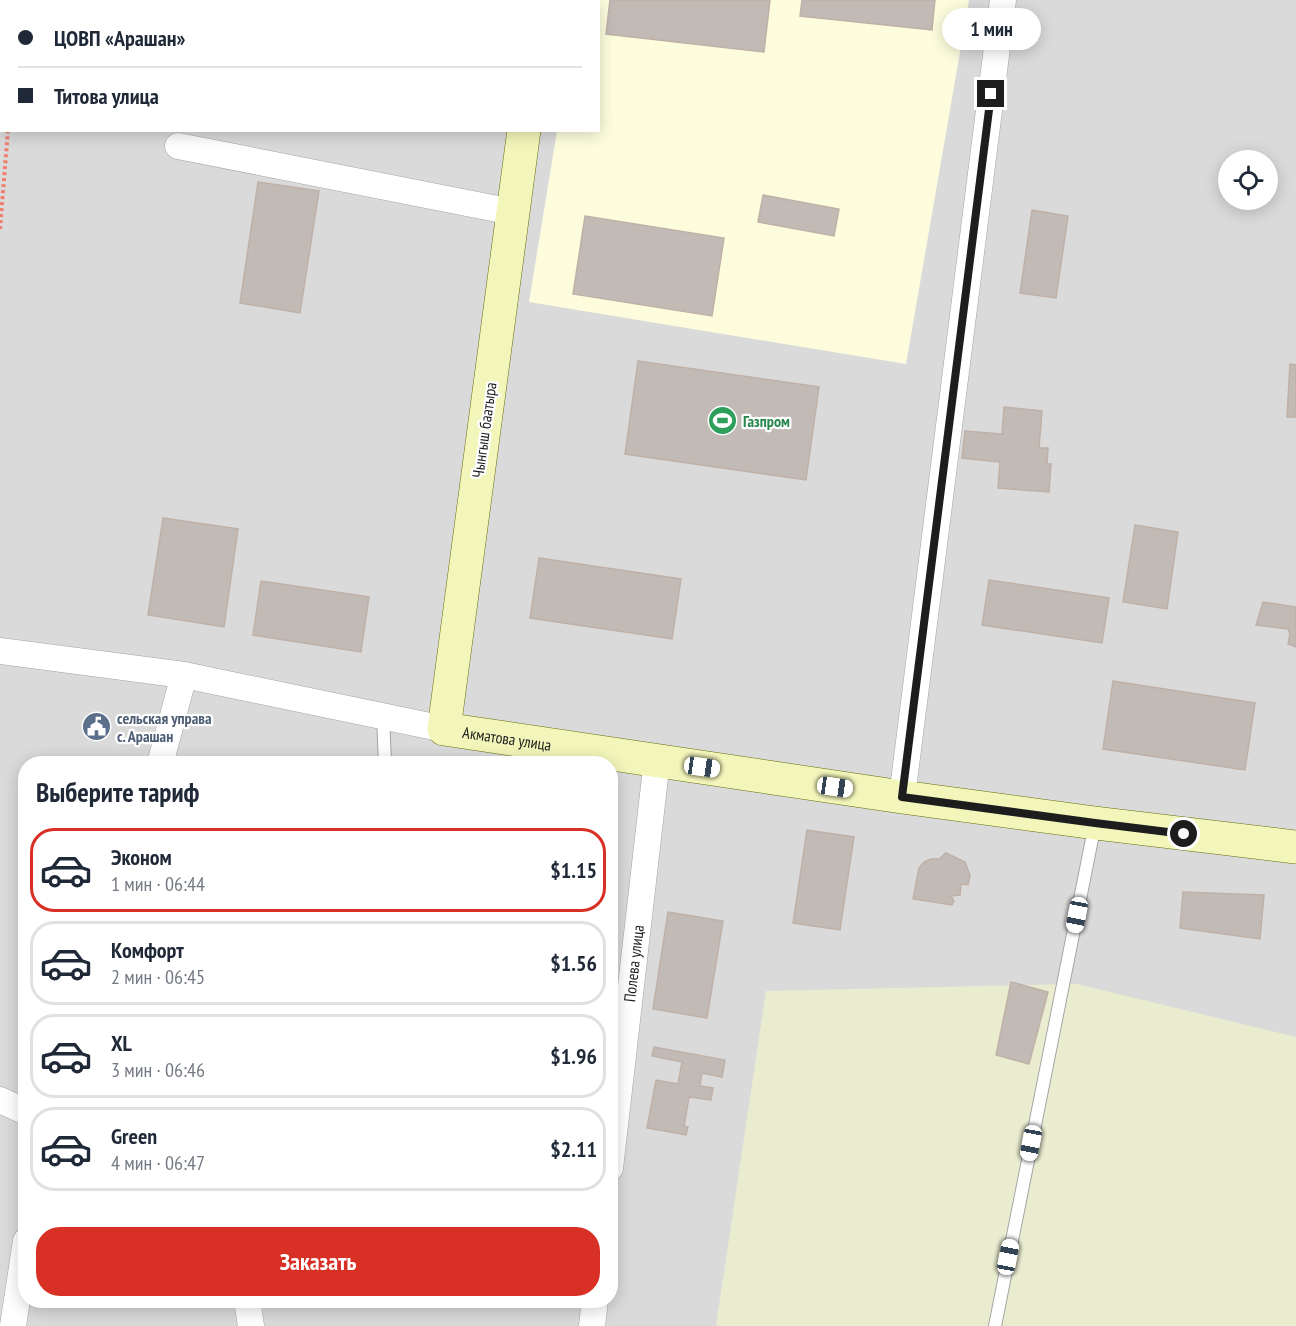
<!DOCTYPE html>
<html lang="ru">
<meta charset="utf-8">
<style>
:root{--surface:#fff;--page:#f6f6f7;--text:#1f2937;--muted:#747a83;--line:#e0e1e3;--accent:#d93025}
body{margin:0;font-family:"PT Sans Narrow",sans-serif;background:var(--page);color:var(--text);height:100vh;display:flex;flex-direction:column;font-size:22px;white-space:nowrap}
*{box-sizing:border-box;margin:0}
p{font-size:20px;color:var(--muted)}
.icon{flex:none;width:33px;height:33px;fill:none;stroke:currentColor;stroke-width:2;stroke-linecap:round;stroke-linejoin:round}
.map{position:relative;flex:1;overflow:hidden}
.drawer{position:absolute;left:18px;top:756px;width:600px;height:552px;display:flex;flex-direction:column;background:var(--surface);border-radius:24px;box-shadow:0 3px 15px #0003}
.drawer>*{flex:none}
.top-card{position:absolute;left:0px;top:0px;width:600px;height:132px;box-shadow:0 3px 15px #0003;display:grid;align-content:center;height:132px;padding:0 18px;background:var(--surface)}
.buttons{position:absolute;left:1218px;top:150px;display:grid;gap:12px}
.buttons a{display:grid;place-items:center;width:60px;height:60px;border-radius:50%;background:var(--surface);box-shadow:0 3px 15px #0003;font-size:30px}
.end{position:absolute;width:27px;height:27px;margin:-14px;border:8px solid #1d1d1d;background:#fff;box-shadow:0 0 0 3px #fff}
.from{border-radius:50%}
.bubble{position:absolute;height:42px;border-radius:21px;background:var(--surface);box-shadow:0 3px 15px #0003;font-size:20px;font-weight:600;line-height:42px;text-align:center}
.car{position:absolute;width:18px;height:36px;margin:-18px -9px;border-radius:8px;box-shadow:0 0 4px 2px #0007;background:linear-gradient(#fff 24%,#345 0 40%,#fff 0 76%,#345 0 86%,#fff 0)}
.top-card b{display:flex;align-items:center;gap:21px;height:57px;font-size:22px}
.top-card b+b{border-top:2px solid var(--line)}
.top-card i{width:15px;height:15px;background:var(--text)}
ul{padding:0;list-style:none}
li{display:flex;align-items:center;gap:18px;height:84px;margin:0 12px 9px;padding:0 6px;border:3px solid var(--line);border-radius:24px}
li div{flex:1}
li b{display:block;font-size:22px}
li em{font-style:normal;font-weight:600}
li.active{border-color:var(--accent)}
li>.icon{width:54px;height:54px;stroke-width:1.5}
h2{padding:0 18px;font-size:27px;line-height:72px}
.action{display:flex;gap:12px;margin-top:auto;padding:12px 18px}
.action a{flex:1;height:69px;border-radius:24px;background:var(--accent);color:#fff;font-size:24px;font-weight:600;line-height:69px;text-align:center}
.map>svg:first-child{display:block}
.residential{fill:#dbdada;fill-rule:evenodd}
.education{fill:#fdfdde}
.farmland{fill:#eaecd0}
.building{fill:#c2bab4;stroke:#bfb1a7;stroke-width:1.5}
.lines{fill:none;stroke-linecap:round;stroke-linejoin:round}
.lane-casing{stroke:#a4a4a4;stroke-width:14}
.street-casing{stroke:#a4a4a4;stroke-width:27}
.secondary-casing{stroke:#646e0b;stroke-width:34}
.path{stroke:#f27e71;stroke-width:4;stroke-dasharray:3 3;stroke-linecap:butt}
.lane{stroke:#fff;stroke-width:12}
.street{stroke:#fff;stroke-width:26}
.secondary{stroke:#f3f6ba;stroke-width:33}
.route{stroke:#1d1d1d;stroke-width:8}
.labels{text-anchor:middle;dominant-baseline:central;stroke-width:4.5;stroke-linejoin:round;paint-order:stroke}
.leisure-label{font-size:16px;font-weight:bold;fill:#27864d;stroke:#fff;text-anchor:start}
.street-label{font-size:16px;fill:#1d1d1d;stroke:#fff}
.service-label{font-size:16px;font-weight:bold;fill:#4e5e75;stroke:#fff;text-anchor:start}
</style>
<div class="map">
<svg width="1296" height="1326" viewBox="0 0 1296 1326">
<rect width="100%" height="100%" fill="#eeebe4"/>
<path class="residential" d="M0,0h1296v1326h-1296zM2,2h596v128h-596zM1228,160h40v40h-40zM26,764h584v536h-584z"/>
<path class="education" d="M578,0h391l-63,364 -377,-62 28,-171 41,-1v-128l-20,-1z"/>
<path class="farmland" d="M1077,984l219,53v289h-580l50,-335z"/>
<g class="building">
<path d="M610,0h160l-6,52 -158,-18z"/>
<path d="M802,0h133l-3,30 -132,-14z"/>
<path d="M258,182l61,9 -19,122 -60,-10z"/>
<path d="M763,195l76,14 -5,27 -76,-14z"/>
<path d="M1032,210l36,6 -12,82 -36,-5z"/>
<path d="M585,216l139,22 -12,78 -139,-22z"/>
<path d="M638,361l181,26 -13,93 -181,-26z"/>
<path d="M1290,364l6,1v52h-9z"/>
<path d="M1004,407l38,4 -3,37h9l-1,16h4l-2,28 -51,-4 2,-26 -38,-4 3,-27 37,3z"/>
<path d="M163,518l75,11 -14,98 -76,-12z"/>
<path d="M1135,525l43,7 -11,77 -44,-7z"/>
<path d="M539,558l142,21 -9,60 -142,-21z"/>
<path d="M989,580l120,18 -7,45 -120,-18z"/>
<path d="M261,581l108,16 -8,55 -108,-17z"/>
<path d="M1263,602l33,5v40l-8,-3 2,-10 -2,-5 -32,-4z"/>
<path d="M1113,681l142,22 -10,67 -142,-21z"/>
<path d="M807,830l47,7 -14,93 -47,-7z"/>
<path d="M946,853l19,9 5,13 -2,10 -7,-1 -1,11 -9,1 3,5 -2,4 -39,-6 6,-31 5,-6 7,-3h8z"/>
<path d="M1183,892l81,3 -4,44 -80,-11z"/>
<path d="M668,912l55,9 -16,97 -54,-9z"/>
<path d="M1011,982l37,10 -19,72 -33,-9z"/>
<path d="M654,1047l71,13 -3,17 -20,-4 -2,13 13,2 -2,12 -22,-3 -5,29 4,1 -2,8 -39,-7 9,-48 22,4 4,-22 -30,-6z"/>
</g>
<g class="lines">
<defs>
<g id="lane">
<path d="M383,716l2,48"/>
<path d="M542,764l9,-18"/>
<path d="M995,1326l100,-502"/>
</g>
<g id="street">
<path d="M178,146l335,66"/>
<path d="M0,651l184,24 260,54"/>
<path d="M160,764l24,-89"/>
<path d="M902,797l101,-797"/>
<path d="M0,1100l26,12"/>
<path id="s1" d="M610,1168l47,-408"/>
<path d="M247,1300l4,26"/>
<path d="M13,1326l13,-85"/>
<path d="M592,1326l3,-26"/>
</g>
<g id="secondary">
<path d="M541,2l1,-2"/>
<path id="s2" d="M524,130l-80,599 458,68 193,26 201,24"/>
</g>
</defs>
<use href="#lane" class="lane-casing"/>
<use href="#street" class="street-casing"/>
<use href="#secondary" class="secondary-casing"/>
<g class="path">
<path d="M18,2v-2"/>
<path d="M0,229l8,-99"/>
</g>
<use href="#lane" class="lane"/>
<use href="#street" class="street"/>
<use href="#secondary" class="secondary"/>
</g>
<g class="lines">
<path class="route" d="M991,94l-89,703 193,26 89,11"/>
</g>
<defs>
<symbol id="stadium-disc" viewBox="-11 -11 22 22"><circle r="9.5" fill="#2e9e5b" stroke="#fff"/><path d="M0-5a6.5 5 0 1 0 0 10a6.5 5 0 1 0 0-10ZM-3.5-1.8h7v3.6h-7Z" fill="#fff"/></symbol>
<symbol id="civic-disc" viewBox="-11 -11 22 22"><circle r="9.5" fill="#5c6f8a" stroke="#fff"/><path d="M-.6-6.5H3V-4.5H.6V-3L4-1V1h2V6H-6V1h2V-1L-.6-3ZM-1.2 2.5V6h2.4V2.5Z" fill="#fff"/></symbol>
</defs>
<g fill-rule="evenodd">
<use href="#stadium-disc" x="706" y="404" width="33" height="33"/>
<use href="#civic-disc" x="80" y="710" width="33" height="33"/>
</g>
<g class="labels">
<g class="leisure-label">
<text x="743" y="421">Газпром</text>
</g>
<g class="street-label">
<text transform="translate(484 430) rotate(-82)">Чынгыш баатыра</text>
<text stroke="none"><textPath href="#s2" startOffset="668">Акматова улица</textPath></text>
<text stroke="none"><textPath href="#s1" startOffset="206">Полева улица</textPath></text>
</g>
<g class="service-label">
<text x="117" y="718">сельская управа<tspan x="117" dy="18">с. Арашан</tspan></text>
</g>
</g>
</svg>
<div class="buttons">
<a><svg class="icon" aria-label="locate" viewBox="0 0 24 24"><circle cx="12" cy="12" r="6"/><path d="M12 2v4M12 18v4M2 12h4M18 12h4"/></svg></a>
</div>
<i class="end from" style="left:1184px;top:834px"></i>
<i class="end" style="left:991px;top:94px"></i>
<div class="bubble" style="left:942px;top:8px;width:99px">1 мин</div>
<i class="car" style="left:702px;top:767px;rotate:98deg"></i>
<i class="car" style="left:835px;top:787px;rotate:98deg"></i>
<i class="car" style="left:1077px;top:915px;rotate:191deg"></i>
<i class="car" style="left:1031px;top:1143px;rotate:191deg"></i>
<i class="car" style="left:1008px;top:1257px;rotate:11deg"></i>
<div class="top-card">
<b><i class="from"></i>ЦОВП «Арашан»</b>
<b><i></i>Титова улица</b>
</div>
<section class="drawer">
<h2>Выберите тариф</h2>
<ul>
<li class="active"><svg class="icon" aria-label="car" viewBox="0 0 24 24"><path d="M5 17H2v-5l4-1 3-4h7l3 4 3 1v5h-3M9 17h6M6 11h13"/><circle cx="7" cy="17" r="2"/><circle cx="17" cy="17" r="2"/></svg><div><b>Эконом</b><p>1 мин · 06:44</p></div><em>$1.15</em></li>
<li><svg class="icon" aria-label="car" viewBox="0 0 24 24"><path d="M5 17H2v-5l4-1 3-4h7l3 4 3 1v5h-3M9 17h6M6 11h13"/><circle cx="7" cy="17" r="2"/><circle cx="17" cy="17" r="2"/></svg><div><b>Комфорт</b><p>2 мин · 06:45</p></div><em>$1.56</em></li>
<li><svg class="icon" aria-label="car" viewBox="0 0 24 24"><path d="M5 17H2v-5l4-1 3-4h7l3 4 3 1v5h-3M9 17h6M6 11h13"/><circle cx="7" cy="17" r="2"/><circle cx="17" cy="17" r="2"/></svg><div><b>XL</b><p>3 мин · 06:46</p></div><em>$1.96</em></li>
<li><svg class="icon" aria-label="car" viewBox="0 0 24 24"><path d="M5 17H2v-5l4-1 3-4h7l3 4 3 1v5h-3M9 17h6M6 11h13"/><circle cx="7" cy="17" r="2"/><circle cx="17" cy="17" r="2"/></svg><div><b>Green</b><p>4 мин · 06:47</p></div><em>$2.11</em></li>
</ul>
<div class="action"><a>Заказать</a></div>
</section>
</div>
